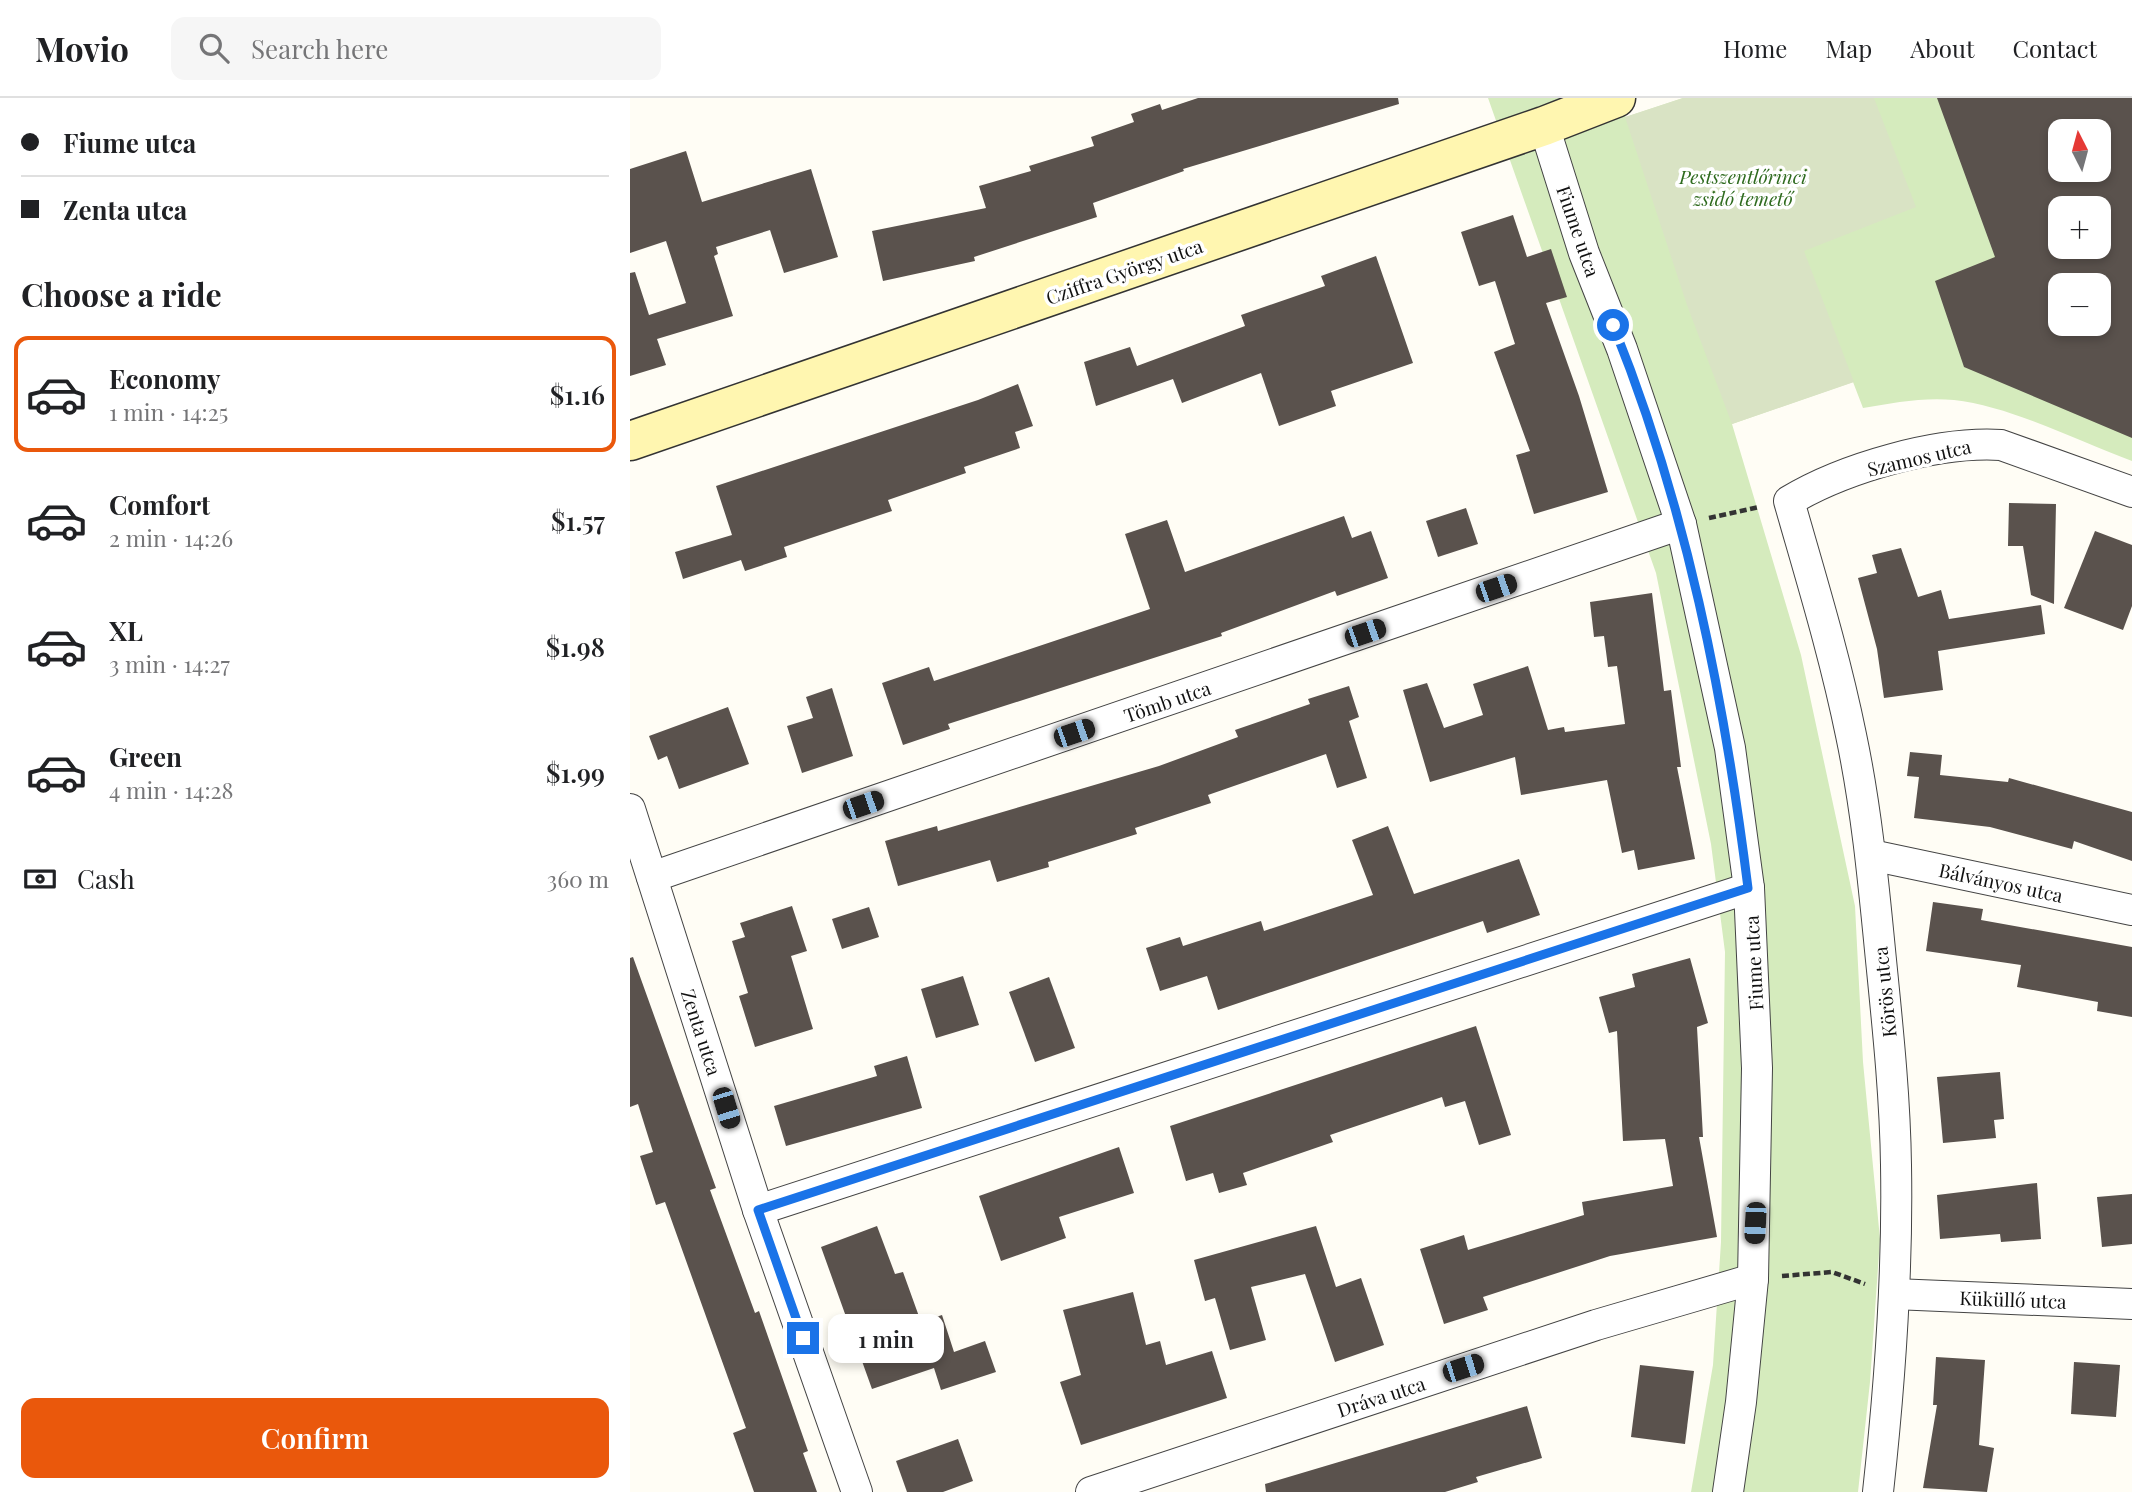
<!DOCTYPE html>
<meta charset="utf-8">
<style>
:root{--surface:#fff;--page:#f6f6f6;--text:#202124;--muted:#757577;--line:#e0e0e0;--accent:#ea580c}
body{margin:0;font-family:"Playfair Display",serif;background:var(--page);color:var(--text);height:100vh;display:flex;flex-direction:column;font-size:26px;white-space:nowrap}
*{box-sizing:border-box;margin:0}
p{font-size:23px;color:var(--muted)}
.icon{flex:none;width:38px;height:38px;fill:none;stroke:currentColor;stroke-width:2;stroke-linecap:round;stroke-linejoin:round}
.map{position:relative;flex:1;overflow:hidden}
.side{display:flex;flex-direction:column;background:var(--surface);width:630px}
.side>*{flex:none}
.hud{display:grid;align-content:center;height:154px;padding:0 21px;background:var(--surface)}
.needle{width:46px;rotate:354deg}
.tools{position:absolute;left:1418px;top:21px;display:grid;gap:14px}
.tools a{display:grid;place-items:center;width:63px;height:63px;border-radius:14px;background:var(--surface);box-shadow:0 4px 10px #0003;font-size:35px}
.end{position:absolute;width:32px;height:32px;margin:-16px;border:9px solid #1a73e8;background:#fff;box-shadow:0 0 0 4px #fff}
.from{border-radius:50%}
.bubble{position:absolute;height:49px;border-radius:14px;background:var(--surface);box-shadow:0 4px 10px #0003;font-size:23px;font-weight:600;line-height:49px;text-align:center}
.car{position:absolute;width:21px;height:42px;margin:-21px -10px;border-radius:9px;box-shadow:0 0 5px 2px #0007;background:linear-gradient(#222 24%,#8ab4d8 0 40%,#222 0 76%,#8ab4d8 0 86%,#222 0)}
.hud b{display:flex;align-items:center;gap:24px;height:66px;font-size:26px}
.hud b+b{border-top:2px solid var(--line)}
.hud i{width:18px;height:18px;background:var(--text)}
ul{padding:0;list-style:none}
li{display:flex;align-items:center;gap:21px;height:116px;margin:0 14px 10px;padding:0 7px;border:4px solid transparent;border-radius:14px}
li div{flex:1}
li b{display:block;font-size:26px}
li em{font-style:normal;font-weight:600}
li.active{border-color:var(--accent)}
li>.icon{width:63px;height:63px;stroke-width:1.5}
h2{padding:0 21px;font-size:32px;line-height:84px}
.pay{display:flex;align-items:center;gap:18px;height:77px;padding:0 21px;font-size:26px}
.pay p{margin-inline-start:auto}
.button{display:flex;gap:14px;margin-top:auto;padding:14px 21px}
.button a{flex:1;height:80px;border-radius:14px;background:var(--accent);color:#fff;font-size:28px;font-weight:600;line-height:80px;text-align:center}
header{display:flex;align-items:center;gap:42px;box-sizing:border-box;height:98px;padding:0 35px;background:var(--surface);border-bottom:2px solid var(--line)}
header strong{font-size:33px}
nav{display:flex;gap:38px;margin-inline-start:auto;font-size:24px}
.search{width:490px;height:63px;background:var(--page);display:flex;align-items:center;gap:18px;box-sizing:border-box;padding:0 24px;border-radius:14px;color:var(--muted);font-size:26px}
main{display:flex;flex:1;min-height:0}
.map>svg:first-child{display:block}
.green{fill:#d5ebbd;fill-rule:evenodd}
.cemetery{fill:#d9e3c4}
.building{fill:#5a524d;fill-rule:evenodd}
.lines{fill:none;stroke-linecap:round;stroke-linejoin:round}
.street-casing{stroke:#444;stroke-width:32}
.secondary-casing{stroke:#333;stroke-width:41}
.path{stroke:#333;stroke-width:4.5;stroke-dasharray:7 3.5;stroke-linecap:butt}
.street{stroke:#fff;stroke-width:30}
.secondary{stroke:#fff6b0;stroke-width:38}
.route{stroke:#1a73e8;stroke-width:9}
.labels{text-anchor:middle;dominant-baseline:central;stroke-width:7;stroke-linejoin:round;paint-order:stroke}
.park-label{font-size:19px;font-style:italic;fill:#2f6b1f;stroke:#fff}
.street-label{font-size:19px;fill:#111;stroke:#fff}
</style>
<header>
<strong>Movio</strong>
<div class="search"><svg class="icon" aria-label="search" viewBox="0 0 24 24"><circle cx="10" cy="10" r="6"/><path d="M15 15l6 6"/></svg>Search here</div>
<nav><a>Home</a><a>Map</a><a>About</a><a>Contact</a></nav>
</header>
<main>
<section class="side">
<div class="hud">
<b><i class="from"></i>Fiume utca</b>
<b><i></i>Zenta utca</b>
</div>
<h2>Choose a ride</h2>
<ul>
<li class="active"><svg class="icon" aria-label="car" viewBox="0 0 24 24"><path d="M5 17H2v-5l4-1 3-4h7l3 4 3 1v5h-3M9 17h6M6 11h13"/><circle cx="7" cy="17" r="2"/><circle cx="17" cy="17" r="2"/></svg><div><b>Economy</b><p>1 min · 14:25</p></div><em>$1.16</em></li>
<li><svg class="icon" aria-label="car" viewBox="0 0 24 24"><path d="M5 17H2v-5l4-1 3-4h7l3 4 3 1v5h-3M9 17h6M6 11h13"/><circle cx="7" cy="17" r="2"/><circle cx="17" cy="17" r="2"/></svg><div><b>Comfort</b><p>2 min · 14:26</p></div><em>$1.57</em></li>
<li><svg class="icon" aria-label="car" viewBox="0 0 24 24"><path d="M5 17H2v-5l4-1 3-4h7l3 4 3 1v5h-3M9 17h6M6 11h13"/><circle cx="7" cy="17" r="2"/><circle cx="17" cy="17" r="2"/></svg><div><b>XL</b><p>3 min · 14:27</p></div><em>$1.98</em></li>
<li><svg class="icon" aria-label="car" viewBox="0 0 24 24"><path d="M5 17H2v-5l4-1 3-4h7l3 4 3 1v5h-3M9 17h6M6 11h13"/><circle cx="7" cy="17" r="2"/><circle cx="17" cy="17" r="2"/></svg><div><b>Green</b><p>4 min · 14:28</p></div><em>$1.99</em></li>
</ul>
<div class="pay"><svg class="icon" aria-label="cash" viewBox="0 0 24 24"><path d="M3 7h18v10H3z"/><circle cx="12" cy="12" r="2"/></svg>Cash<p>360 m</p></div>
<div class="button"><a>Confirm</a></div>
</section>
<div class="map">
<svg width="1502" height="1394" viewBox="0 0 1502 1394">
<rect width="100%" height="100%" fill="#fffdf5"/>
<path class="green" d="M858,0h125l13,19 57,-19h449v363c-54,-20 -122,-55 -178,-61 -31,-3 -61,3 -91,8l-10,-26 -121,42 69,231 54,251 8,156 17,177 -10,143 -12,110h-167l22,-127 8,-123 4,-290 -14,-108 -55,-271zM1430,33h38v39h-38zM1430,110h38v39h-38zM1430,187h38v39h-38z"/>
<path class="cemetery" d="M1053,0h191l42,109 -112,44 50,131 -122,42 -45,-119 -62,-188z"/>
<g class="building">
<path d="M568,0h200l1,6 -216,65 1,2 -91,32 4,14 -123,40 1,4 -92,20 -11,-50 114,-23 -7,-22 52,-15 -2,-5 65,-20 -3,-9 43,-15 -3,-8 29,-10 2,6z"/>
<path d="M1307,0h195v340l-168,-71 -29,-86 60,-24zM1430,33h38v39h-38zM1430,110h38v39h-38zM1430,187h38v39h-38z"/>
<path d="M56,53l16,51 109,-33 27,88 -54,16 -14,-43 -54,17 2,7 -4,2 19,60 -76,23 9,26 -36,11v-103l5,-1 14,43 37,-12 -20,-62 -36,12v-84z"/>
<path d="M883,117l14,42 24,-8 16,48 -21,6 33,93 29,96 -74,22 -18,-59 14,-4 -36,-99 21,-8 -20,-63 -16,5 -18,-54z"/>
<path d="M746,158l37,107 -82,28 5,15 -57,20 -18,-53 -79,30 -9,-24 -77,27 -12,-44 46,-15 7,19 108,-40 -4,-11 84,-29 -4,-10z"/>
<path d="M388,286l15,42 -18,6 5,16 -56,19 2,6 -78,27 4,11 -108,36 3,10 -42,14 -4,-11 -58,19 -8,-27 57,-17 -16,-49 262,-86z"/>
<path d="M1379,405l47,1 -2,100 -23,-9 -8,-49h-15z"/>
<path d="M836,410l12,36 -40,13 -12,-36z"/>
<path d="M714,418l8,22 19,-7 17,47 -51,18 -2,-5 -114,42 1,3 -274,88 2,5 -47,16 -21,-62 47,-16 5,14 216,-72 -25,-75 42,-14 18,52z"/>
<path d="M1465,433l37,14v61l-9,24 -59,-22z"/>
<path d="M1271,450l17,49 23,-7 8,29 92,-14 4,29 -107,17 5,39 -59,8 -7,-49 -19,-71 19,-5 -5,-18z"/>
<path d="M1022,495l12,98 7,-1 10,77h-4l18,92 -57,11 -4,-20 -12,3 -15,-73 -86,15 -6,-38 -85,25 -27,-92 24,-7 17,45 39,-13 -10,-31 55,-18 20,64 16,-3 1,5 60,-8 -8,-58 -9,1 -4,-31 -10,1 -4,-35z"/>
<path d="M719,588l10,31 -10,4 18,57 -30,10 -11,-34 -118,41 3,8 -76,25 2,6 -89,28 1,5 -52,15 -7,-22 -92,26 -13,-45 52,-15 1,5 221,-65 79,-29 -3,-7 75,-26 -2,-5z"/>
<path d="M202,590l21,68 -51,17 -15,-47 26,-8 -7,-21z"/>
<path d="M98,609l21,57 -70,25 -12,-33 -9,4 -9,-24z"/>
<path d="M1280,654l32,3 -2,20 68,7 1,-4 123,34v49l-58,-20 -2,8 -82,-22 -76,-9 5,-41 -12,-1z"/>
<path d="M758,728l26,68 105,-35 21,56 -53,18 -4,-12 -265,89 -11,-34 -47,15 -14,-43 34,-11 3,9 78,-25 3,10 109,-36 -21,-55z"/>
<path d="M1303,804l50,7 -2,11 151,27v70l-35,-6 1,-9 -81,-15 4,-22 -95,-14z"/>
<path d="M162,808l15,45 -16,5 22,73 -58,18 -16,-51 9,-3 -16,-52 13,-4 -5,-14z"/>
<path d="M239,809l10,30 -37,12 -10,-30z"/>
<path d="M3,859l83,231 -6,2 45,123 4,-2 49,140 -5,2 14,39h-63l-21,-59 13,-5 -81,-226 -9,3 -16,-49 13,-4 -15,-48 -8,3v-149z"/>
<path d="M1060,860l18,65 -11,4 6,110h-4l18,100 -107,19 -127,41 5,13 -44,14 -24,-75 44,-14 4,15 116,-35 -2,-13 91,-16 -8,-47 -42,2 -6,-110 -8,2 -10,-36 36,-10 -3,-13z"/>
<path d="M333,878l16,49 -43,13 -15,-49z"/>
<path d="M419,879l26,71 -40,14 -26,-70z"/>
<path d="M846,928l35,109 -32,10 -14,-44 -20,6 -3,-10 -112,38 3,7 -90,31 4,12 -28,8 -6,-20 -27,8 -16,-55z"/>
<path d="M277,958l15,52 -136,38 -12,-40 103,-30 -3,-10z"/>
<path d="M1370,974l4,47 -10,1 2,18 -53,5 -6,-66z"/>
<path d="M489,1049l15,46 -75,24 7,21 -65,23 -22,-65z"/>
<path d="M1407,1085l4,56 -40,3 -1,-8 -60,5 -3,-44z"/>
<path d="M1502,1096v50l-30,3 -5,-50z"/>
<path d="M247,1128l18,48 8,-2 18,50 21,-7 12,37 31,-11 11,31 -55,18 -7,-22 -62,21 -51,-142z"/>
<path d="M686,1128l20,61 25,-9 23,67 -49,17 -30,-88 -54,13 15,53 -36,10 -15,-52 -10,3 -11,-41z"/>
<path d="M503,1194l13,53 14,-4 6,24 46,-14 15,47 -146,47 -21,-63 21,-7 -18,-65z"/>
<path d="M1306,1259l49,3 -6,85 15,3 -7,44 -64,-4 14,-83h-4z"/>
<path d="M1444,1264l46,3 -4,52 -45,-3z"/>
<path d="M1010,1267l54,6 -9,73 -54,-7z"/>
<path d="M897,1308l15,52 -66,19 2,5 -33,10h-179l-1,-8z"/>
<path d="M328,1341l15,42 -30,11h-36l-11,-31z"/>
</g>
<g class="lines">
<defs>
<g id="street">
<path d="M914,28l40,127 38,96 59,175 49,224 19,140 8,180 -4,211 -12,123 -13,90"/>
<path d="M0,711l128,401 99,282"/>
<path d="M1241,757l261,55"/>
<path d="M22,779l1029,-353"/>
<path d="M128,1112l991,-322"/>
<path d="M1264,1196l238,10"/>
<path d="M461,1394l505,-167 157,-46"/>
<path d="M1248,1394c12,-109 20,-217 18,-327 -1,-72 -9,-144 -16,-215 -7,-72 -14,-144 -29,-215 -16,-79 -40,-157 -62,-234 55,-33 148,-60 212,-56l131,47"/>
</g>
<path id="secondary" d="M0,343l914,-315 72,-28"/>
</defs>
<use href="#street" class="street-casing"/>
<use href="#secondary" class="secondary-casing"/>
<g class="path">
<path d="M1079,420l50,-11"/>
<path d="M1152,1178l50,-4 33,12"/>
</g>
<use href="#street" class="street"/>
<use href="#secondary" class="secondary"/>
</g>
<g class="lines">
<path class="route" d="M173,1240l-45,-128 990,-322c-24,-192 -62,-383 -135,-563"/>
</g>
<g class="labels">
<g class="park-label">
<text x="1113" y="78">Pestszentlőrinci<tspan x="1113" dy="22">zsidó temető</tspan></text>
</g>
<g class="street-label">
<text transform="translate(949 133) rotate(71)">Fiume utca</text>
<text transform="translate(494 173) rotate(-19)">Cziffra György utca</text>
<text transform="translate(1289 359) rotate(-13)">Szamos utca</text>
<text transform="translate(537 603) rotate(-19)">Tömb utca</text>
<text transform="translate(1371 784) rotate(12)">Bálványos utca</text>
<text transform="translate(1123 865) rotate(-93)">Fiume utca</text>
<text transform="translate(1254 894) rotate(-96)">Körös utca</text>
<text transform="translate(72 934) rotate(72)">Zenta utca</text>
<text transform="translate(1383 1201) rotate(2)">Küküllő utca</text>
<text transform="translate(751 1298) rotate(-18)">Dráva utca</text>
</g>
</g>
</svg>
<div class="tools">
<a><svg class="needle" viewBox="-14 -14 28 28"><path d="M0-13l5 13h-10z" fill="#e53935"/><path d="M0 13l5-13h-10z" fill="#757577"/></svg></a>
<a>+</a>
<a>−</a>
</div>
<i class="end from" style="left:983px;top:227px"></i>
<i class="end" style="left:173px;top:1240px"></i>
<div class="bubble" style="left:198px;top:1216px;width:116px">1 min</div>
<i class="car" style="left:866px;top:490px;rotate:71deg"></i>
<i class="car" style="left:735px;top:535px;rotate:71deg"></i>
<i class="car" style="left:444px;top:635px;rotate:71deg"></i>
<i class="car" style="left:233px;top:707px;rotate:71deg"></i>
<i class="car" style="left:96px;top:1010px;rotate:163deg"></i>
<i class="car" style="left:1125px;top:1125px;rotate:183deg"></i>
<i class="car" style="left:833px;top:1270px;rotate:72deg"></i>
</div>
</main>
